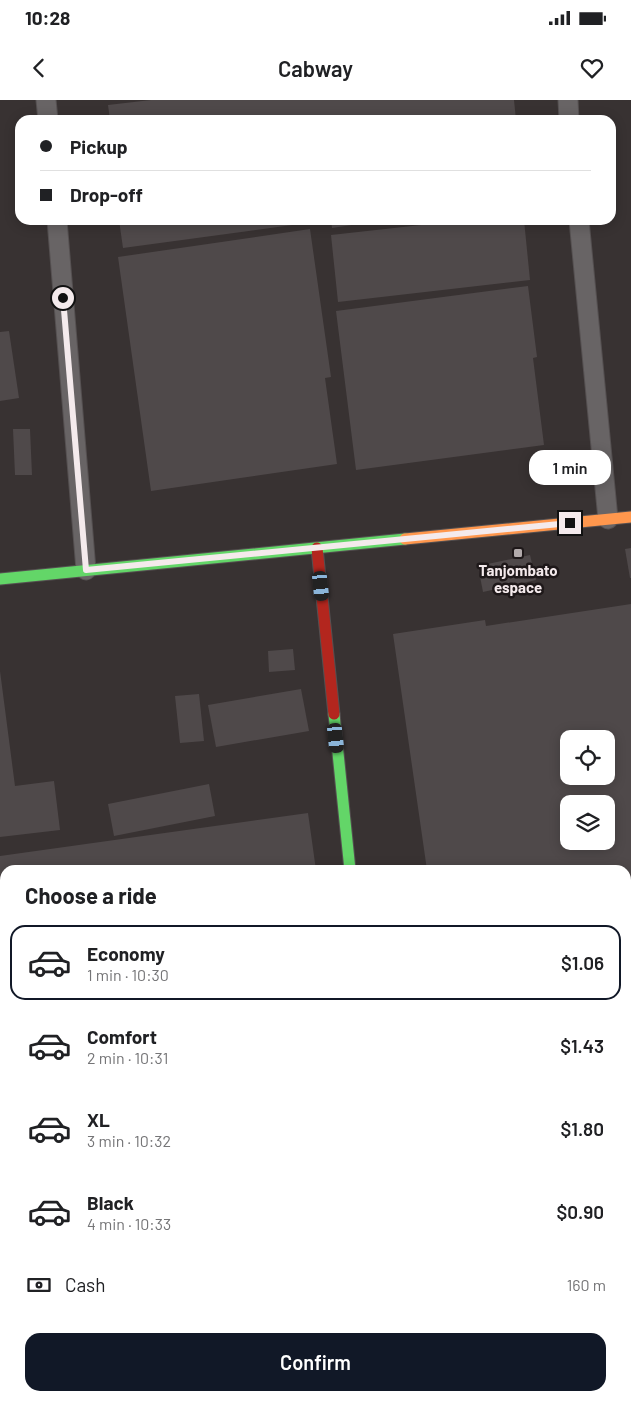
<!DOCTYPE html>
<meta charset="utf-8">
<style>
:root{--surface:#fff;--page:#f2f2f2;--text:#202124;--muted:#757577;--line:#e0e0e0;--accent:#111827}
body{margin:0;font-family:Barlow,sans-serif;background:var(--page);color:var(--text);height:100vh;display:flex;flex-direction:column;font-size:19px;white-space:nowrap}
*{box-sizing:border-box;margin:0}
p{font-size:16px;color:var(--muted)}
.icon{flex:none;width:28px;height:28px;fill:none;stroke:currentColor;stroke-width:2;stroke-linecap:round;stroke-linejoin:round}
.map{position:relative;flex:1;overflow:hidden}
.panel{position:absolute;left:0px;top:765px;width:631px;height:536px;display:flex;flex-direction:column;background:var(--surface);border-radius:15px 15px 0 0;box-shadow:0 2px 12px #0003}
.panel>*{flex:none}
.top-card{position:absolute;left:15px;top:15px;width:601px;height:110px;border-radius:15px;box-shadow:0 2px 12px #0003;display:grid;align-content:center;height:110px;padding:0 25px;background:var(--surface)}
.controls{position:absolute;left:560px;top:630px;display:grid;gap:10px}
.controls a{display:grid;place-items:center;width:55px;height:55px;border-radius:10px;background:var(--surface);box-shadow:0 2px 12px #0003;font-size:25px}
.end{position:absolute;width:22px;height:22px;margin:-11px;border:6px solid #f4eaec;background:#111;box-shadow:0 0 0 2px #111}
.from{border-radius:50%}
.bubble{position:absolute;height:35px;border-radius:15px;background:var(--surface);box-shadow:0 2px 12px #0003;font-size:16px;font-weight:600;line-height:35px;text-align:center}
.car{position:absolute;width:15px;height:30px;margin:-15px -8px;border-radius:6px;box-shadow:0 0 4px 1px #0007;background:linear-gradient(#222 24%,#8ab4d8 0 40%,#222 0 76%,#8ab4d8 0 86%,#222 0)}
.top-card b{display:flex;align-items:center;gap:18px;height:48px;font-size:19px}
.top-card b+b{border-top:1px solid var(--line)}
.top-card i{width:12px;height:12px;background:var(--text)}
ul{padding:0;list-style:none}
li{display:flex;align-items:center;gap:15px;height:75px;margin:0 10px 8px;padding:0 15px;border:2px solid transparent;border-radius:15px}
li div{flex:1}
li b{display:block;font-size:19px}
li em{font-style:normal;font-weight:600}
li.selected{border-color:var(--accent)}
li>.icon{width:45px;height:45px;stroke-width:1.5}
h2{padding:0 25px;font-size:22px;line-height:60px}
.pay{display:flex;align-items:center;gap:12px;height:55px;padding:0 25px;font-size:19px}
.pay p{margin-inline-start:auto}
.button{display:flex;gap:10px;margin-top:auto;padding:10px 25px}
.button a{flex:1;height:58px;border-radius:15px;background:var(--accent);color:#fff;font-size:20px;font-weight:600;line-height:58px;text-align:center}
.status{display:flex;justify-content:space-between;align-items:center;height:35px;padding:0 25px;background:var(--surface);direction:ltr}
.status svg{height:14px;fill:currentColor}
header{display:flex;justify-content:space-between;align-items:center;height:65px;padding:0 25px;background:var(--surface);font-size:22px;font-weight:600}
.map>svg:first-child{display:block}
.building{fill:#4f494a;fill-rule:evenodd}
.lines{fill:none;stroke-linecap:round;stroke-linejoin:round}
.lane-casing{stroke:#555051;stroke-width:21}
.street-casing{stroke:#555051;stroke-width:29}
.fast-casing{stroke:#555051;stroke-width:13}
.slow-casing{stroke:#555051;stroke-width:13}
.jam-casing{stroke:#555051;stroke-width:13}
.lane{stroke:#686465;stroke-width:19}
.street{stroke:#686465;stroke-width:28}
.fast{stroke:#63d668;stroke-width:11}
.slow{stroke:#ff974d;stroke-width:11}
.jam{stroke:#b3261e;stroke-width:11}
.route{stroke:#f4eaec;stroke-width:6}
.poi-dot{fill:#b2aaab;stroke:#1e1819;stroke-width:2}
.labels{text-anchor:middle;dominant-baseline:central;stroke-width:5;stroke-linejoin:round;paint-order:stroke}
.poi-label{font-size:15px;font-weight:bold;fill:#f4eaec;stroke:#1e1819}
</style>
<div class="status"><b>10:28</b><svg viewBox="0 0 49 12"><path d="M0 12V9h3v3zM5 12V6h3v6zM10 12V3h3v9zM15 12V0h3v12zM26 1h20v11H26zM47 4h2v5h-2z"/></svg></div>
<header><svg class="icon" aria-label="back" viewBox="0 0 24 24"><path d="M15 5l-7 7 7 7"/></svg>Cabway<svg class="icon" aria-label="heart" viewBox="0 0 24 24"><path d="M12 20l-8-8c-3-5 5-10 8-4 3-6 11-1 8 4z"/></svg></header>
<div class="map">
<svg width="631" height="1301" viewBox="0 0 631 1301">
<rect width="100%" height="100%" fill="#383232"/>
<g class="building">
<path d="M151,0h363l2,20h-406l-2,-15z"/>
<path d="M119,120h195v2l-191,26z"/>
<path d="M331,120h47v1l-46,7z"/>
<path d="M466,120h58l6,60 -192,22 -7,-67z"/>
<path d="M310,129l21,148 -6,1 12,86 -186,27 -33,-234z"/>
<path d="M528,186l9,71 -4,1 11,87 -188,25 -20,-159z"/>
<path d="M9,231l10,67 -19,3v-69z"/>
<path d="M13,329h17l2,46h-17z"/>
<path d="M631,448v30h-1l-5,-29z"/>
<path d="M530,455l6,25 -53,12 -5,-26z"/>
<path d="M631,504v345h-3l-2,-79h-199l-34,-236 92,-14 1,6zM569,639h37v37h-37zM569,704h37v37h-37z"/>
<path d="M293,549l2,21 -26,2 -1,-21z"/>
<path d="M0,571l15,115 39,-5 6,49 -60,7z"/>
<path d="M301,589l8,42 -93,16 -8,-42z"/>
<path d="M199,594l5,47 -24,2 -5,-47z"/>
<path d="M209,684l6,32 -101,20 -6,-32z"/>
<path d="M308,713l8,57h-311v156l-5,1v-171z"/>
<path d="M631,880v38l-5,1v-38z"/>
<rect x="626" y="929" width="5" height="88"/>
<path d="M0,1233h5v63h332l1,5h-338z"/>
</g>
<g class="lines">
<defs>
<g id="lane">
<path d="M46,0l2,20"/>
<path d="M568,0l1,20"/>
<path d="M57,120l29,350"/>
<path d="M579,120l29,299"/>
</g>
<g id="street">
<path d="M0,965h5"/>
<path d="M405,1296l1,5"/>
</g>
<g id="fast">
<path d="M0,479l405,-40"/>
<path d="M334,614l16,156"/>
</g>
<path id="slow" d="M405,439l226,-22"/>
<path id="jam" d="M317,448l17,166"/>
</defs>
<use href="#lane" class="lane-casing"/>
<use href="#street" class="street-casing"/>
<use href="#fast" class="fast-casing"/>
<use href="#slow" class="slow-casing"/>
<use href="#jam" class="jam-casing"/>
<use href="#lane" class="lane"/>
<use href="#street" class="street"/>
<use href="#fast" class="fast"/>
<use href="#slow" class="slow"/>
<use href="#jam" class="jam"/>
</g>
<g class="lines">
<path class="route" d="M63,198l23,272 484,-47"/>
</g>
<rect class="poi-dot" x="513" y="448" width="10" height="10" rx="2.5"/>
<g class="labels">
<g class="poi-label">
<text x="518" y="470">Tanjombato<tspan x="518" dy="17">espace</tspan></text>
</g>
</g>
</svg>
<div class="controls">
<a><svg class="icon" aria-label="locate" viewBox="0 0 24 24"><circle cx="12" cy="12" r="6"/><path d="M12 2v4M12 18v4M2 12h4M18 12h4"/></svg></a>
<a><svg class="icon" aria-label="layers" viewBox="0 0 24 24"><path d="M12 4l9 5-9 5-9-5zM3 14l9 5 9-5"/></svg></a>
</div>
<i class="end from" style="left:63px;top:198px"></i>
<i class="end" style="left:570px;top:423px"></i>
<div class="bubble" style="left:529px;top:350px;width:82px">1 min</div>
<i class="car" style="left:321px;top:486px;rotate:174deg"></i>
<i class="car" style="left:336px;top:638px;rotate:174deg"></i>
<div class="top-card">
<b><i class="from"></i>Pickup</b>
<b><i></i>Drop-off</b>
</div>
<section class="panel">
<h2>Choose a ride</h2>
<ul>
<li class="selected"><svg class="icon" aria-label="car" viewBox="0 0 24 24"><path d="M5 17H2v-5l4-1 3-4h7l3 4 3 1v5h-3M9 17h6M6 11h13"/><circle cx="7" cy="17" r="2"/><circle cx="17" cy="17" r="2"/></svg><div><b>Economy</b><p>1 min · 10:30</p></div><em>$1.06</em></li>
<li><svg class="icon" aria-label="car" viewBox="0 0 24 24"><path d="M5 17H2v-5l4-1 3-4h7l3 4 3 1v5h-3M9 17h6M6 11h13"/><circle cx="7" cy="17" r="2"/><circle cx="17" cy="17" r="2"/></svg><div><b>Comfort</b><p>2 min · 10:31</p></div><em>$1.43</em></li>
<li><svg class="icon" aria-label="car" viewBox="0 0 24 24"><path d="M5 17H2v-5l4-1 3-4h7l3 4 3 1v5h-3M9 17h6M6 11h13"/><circle cx="7" cy="17" r="2"/><circle cx="17" cy="17" r="2"/></svg><div><b>XL</b><p>3 min · 10:32</p></div><em>$1.80</em></li>
<li><svg class="icon" aria-label="car" viewBox="0 0 24 24"><path d="M5 17H2v-5l4-1 3-4h7l3 4 3 1v5h-3M9 17h6M6 11h13"/><circle cx="7" cy="17" r="2"/><circle cx="17" cy="17" r="2"/></svg><div><b>Black</b><p>4 min · 10:33</p></div><em>$0.90</em></li>
</ul>
<div class="pay"><svg class="icon" aria-label="cash" viewBox="0 0 24 24"><path d="M3 7h18v10H3z"/><circle cx="12" cy="12" r="2"/></svg>Cash<p>160 m</p></div>
<div class="button"><a>Confirm</a></div>
</section>
</div>
